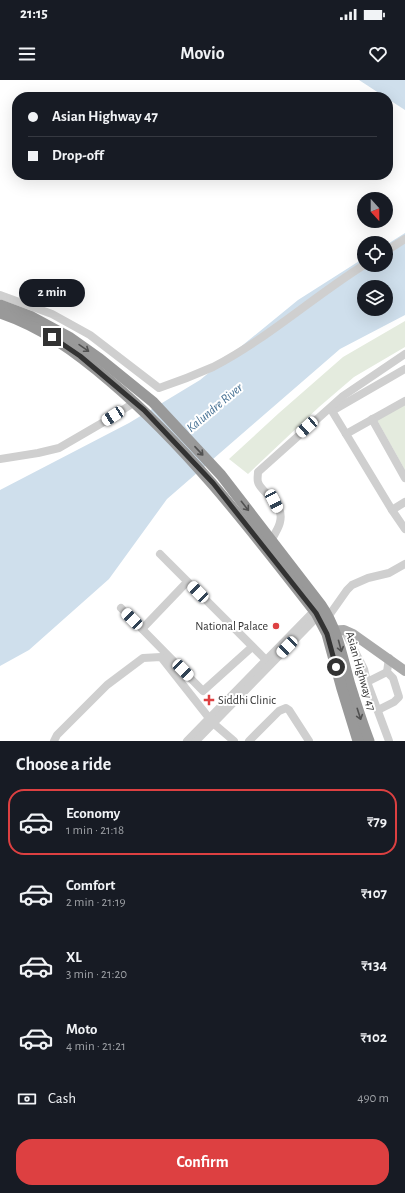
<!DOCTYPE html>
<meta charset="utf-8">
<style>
:root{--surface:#171b24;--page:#242831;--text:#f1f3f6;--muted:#9ea1a6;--line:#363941;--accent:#dd4041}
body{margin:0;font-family:"Alegreya Sans",sans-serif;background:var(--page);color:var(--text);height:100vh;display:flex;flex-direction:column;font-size:15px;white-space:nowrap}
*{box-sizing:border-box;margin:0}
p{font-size:13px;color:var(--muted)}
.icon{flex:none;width:22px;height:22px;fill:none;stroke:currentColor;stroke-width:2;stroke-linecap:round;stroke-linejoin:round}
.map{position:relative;height:661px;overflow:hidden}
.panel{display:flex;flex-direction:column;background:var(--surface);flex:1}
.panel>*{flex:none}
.top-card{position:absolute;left:12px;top:12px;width:381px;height:88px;border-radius:16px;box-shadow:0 4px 16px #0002;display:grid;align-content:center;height:88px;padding:0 16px;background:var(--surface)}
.needle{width:26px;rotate:159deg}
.buttons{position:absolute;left:357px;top:112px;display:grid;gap:8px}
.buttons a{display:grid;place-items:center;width:36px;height:36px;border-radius:50%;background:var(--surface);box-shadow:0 4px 16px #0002;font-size:20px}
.end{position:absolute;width:18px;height:18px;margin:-9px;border:5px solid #323232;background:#fff;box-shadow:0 0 0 2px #fff}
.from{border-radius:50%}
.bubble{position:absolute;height:28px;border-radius:14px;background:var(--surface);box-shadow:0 4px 16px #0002;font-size:13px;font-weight:600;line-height:28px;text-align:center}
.car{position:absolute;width:12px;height:24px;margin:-12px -6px;border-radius:5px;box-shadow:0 0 3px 1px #0007;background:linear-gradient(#fff 24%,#345 0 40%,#fff 0 76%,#345 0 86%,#fff 0)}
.top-card b{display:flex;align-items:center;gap:14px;height:38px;font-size:15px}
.top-card b+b{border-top:1px solid var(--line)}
.top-card i{width:10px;height:10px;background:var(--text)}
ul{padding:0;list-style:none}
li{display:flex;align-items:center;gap:12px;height:66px;margin:0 8px 6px;padding:0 8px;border:2px solid transparent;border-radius:16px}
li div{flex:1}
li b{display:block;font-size:15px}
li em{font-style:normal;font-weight:600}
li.current{border-color:var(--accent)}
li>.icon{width:36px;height:36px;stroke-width:1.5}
h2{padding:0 16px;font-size:18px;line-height:48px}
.pay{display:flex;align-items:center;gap:10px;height:44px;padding:0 16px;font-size:15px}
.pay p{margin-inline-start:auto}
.cta{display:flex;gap:8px;margin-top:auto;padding:8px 16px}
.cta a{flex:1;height:46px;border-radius:16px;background:var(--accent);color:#fff;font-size:16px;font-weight:600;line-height:46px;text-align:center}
.status{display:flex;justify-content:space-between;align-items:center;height:28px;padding:0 20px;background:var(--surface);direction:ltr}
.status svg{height:11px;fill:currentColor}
header{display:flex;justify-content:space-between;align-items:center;height:52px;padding:0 16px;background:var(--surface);font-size:18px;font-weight:600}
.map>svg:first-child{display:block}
.green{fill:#e4ebde}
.water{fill:#cfdfec;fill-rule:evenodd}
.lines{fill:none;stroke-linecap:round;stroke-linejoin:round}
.minor{stroke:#cfcfcf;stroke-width:8}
.major{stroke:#aaa;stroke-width:10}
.highway{stroke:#999;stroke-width:11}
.oneway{stroke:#515151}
.route{stroke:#323232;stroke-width:5}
.poi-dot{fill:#dd4041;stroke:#fff;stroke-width:1.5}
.labels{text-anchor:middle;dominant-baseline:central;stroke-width:4;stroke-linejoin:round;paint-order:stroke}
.poi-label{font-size:12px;fill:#323232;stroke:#fff;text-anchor:end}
.street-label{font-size:12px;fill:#323232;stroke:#fff}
.water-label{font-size:13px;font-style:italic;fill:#436e91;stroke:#fff}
</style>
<div class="status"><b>21:15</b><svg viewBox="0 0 49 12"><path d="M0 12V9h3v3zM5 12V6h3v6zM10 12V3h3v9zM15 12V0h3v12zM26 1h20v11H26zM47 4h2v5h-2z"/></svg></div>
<header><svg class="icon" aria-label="menu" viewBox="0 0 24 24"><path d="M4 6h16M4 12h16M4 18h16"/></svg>Movio<svg class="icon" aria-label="heart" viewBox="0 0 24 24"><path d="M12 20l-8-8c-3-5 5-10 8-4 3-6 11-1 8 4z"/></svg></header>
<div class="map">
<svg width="405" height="661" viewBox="0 0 405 661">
<rect width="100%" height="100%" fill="#fff"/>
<g class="green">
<path d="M405,241v26l-51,30 -35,30 -71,67 -19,-15 50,-46 64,-56z"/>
<path d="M405,324v66l-28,-50z"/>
</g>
<g class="water">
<path d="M359,0h46v30l-17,-11v-2h-3z"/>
<path d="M405,153v82l-65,34 -173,150 -58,80 -80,71 -29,16v-176l129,-67 71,-43 98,-80 66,-42v7h22v-20zM364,207h22v22h-22z"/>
</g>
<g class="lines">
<g class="minor">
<path d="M386,171l19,-12"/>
<path d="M0,215l52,19 38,21 69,53c18,-6 36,-13 54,-21 54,-28 100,-70 151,-102"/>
<path d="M405,289l-73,42 14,23 59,-33"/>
<path d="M372,339l33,59"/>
<path d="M346,354l46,76"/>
<path d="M0,379l38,-6 21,-5 43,-25 33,-21"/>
<path d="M405,422l-13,8 13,19"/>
<path d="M272,460c2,-6 7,-12 8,-18 5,-21 -19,-28 -22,-40 -1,-3 0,-7 0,-10l85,-76 62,-42"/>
<path d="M160,474l108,108"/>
<path d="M187,502l-45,47 61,62 49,-44"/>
<path d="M121,528l21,21"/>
<path d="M328,537l19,-27 5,-5 16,-7 21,-5 16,-9"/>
<path d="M344,550l20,39 3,13 22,59"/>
<path d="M367,602l20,-10"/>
<path d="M378,630l16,-8 5,-5 -6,-19 -6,-6 2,-14"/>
<path d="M54,661l3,-6 50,-50 36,-27 18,-1 52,66 21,18"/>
<path d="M187,661l131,-134"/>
<path d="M196,661l125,-128"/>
<path d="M249,661l30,-30 7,-3 3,2 20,31"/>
</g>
<path class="major" d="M328,551l16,-1 9,4 52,37"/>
<g class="highway">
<path d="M0,225l32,12 37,20 31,22 53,43 68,73 100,130c17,25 21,52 29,80 6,19 12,38 19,56"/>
<path d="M0,233c42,14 76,39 110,68 79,67 142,150 206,232l11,21 15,55 16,52"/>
</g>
</g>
<defs><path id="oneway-shaft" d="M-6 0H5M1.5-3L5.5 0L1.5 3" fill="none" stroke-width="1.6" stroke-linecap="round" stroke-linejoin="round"/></defs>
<g class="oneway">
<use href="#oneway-shaft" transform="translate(84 268) rotate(35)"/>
<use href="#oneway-shaft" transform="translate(199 371) rotate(47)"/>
<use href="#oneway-shaft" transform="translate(245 426) rotate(52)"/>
<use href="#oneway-shaft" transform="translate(340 566) rotate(75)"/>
<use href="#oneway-shaft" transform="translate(359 634) rotate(72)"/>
</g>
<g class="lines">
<path class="route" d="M52,257l28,19 64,54 69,73 103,130 11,21 9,33"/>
</g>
<g class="poi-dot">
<circle cx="276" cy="546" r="4"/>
<path d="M207 614h4v4h4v4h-4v4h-4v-4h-4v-4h4z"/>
</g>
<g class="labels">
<g class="poi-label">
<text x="268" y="546">National Palace</text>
<text x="218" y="620" text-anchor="start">Siddhi Clinic</text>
</g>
<g class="street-label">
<text transform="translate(361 591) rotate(74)">Asian Highway 47</text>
</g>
<g class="water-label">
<text transform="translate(215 328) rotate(-40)">Kalundre River</text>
</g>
</g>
</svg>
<div class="buttons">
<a><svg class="needle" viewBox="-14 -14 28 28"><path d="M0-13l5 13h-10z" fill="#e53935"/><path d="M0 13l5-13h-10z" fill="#9ea1a6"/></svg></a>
<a><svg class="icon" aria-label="locate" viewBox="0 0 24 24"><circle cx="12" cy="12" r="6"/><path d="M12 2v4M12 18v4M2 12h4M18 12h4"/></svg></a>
<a><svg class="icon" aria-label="layers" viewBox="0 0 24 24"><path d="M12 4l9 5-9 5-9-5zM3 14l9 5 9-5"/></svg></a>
</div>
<i class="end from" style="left:336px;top:587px"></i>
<i class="end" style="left:52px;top:257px"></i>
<div class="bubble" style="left:19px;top:199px;width:66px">2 min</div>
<i class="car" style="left:113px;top:336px;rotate:237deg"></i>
<i class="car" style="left:307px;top:347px;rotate:228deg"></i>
<i class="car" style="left:274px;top:421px;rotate:153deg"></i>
<i class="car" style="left:198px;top:512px;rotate:315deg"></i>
<i class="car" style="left:132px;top:539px;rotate:315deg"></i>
<i class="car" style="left:287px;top:567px;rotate:224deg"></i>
<i class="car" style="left:183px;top:590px;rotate:135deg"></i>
<div class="top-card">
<b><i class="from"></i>Asian Highway 47</b>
<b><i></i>Drop-off</b>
</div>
</div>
<section class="panel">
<h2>Choose a ride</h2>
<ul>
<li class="current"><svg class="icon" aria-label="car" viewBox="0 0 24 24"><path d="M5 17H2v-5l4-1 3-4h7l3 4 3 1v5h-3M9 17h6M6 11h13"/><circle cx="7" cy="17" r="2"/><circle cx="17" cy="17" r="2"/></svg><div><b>Economy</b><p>1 min · 21:18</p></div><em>₹79</em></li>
<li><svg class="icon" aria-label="car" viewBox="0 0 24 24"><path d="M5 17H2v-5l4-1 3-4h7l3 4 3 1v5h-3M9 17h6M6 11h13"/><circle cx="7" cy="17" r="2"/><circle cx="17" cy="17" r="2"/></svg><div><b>Comfort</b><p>2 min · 21:19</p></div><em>₹107</em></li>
<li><svg class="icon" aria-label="car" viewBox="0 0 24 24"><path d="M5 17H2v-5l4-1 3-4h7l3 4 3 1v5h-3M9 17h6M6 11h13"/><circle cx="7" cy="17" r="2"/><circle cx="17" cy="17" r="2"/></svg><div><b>XL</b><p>3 min · 21:20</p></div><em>₹134</em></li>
<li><svg class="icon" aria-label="car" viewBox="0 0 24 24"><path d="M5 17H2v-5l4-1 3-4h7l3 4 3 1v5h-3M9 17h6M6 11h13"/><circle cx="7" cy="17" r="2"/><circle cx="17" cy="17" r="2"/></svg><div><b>Moto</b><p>4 min · 21:21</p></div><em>₹102</em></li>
</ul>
<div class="pay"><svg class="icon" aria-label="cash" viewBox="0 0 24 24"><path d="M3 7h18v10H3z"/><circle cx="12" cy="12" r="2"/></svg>Cash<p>490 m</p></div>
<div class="cta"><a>Confirm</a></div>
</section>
